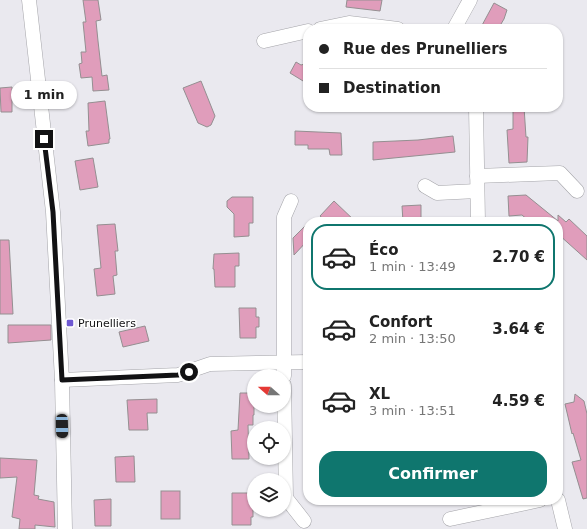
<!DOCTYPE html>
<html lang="fr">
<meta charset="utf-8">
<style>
:root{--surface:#fff;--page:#f2f2f2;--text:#222;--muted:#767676;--line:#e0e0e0;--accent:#0f766e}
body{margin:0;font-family:"DejaVu Sans",sans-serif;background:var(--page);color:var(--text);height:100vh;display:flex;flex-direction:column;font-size:15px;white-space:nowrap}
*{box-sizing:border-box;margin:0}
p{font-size:13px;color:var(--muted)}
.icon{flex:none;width:22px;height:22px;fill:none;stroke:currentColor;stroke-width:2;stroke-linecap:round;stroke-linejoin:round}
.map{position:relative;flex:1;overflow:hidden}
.details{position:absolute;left:303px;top:217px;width:260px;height:288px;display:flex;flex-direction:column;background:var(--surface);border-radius:16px;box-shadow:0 1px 3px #0004}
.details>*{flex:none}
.top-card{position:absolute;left:303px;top:24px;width:260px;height:88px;border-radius:16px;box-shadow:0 1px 3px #0004;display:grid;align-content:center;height:88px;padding:0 16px;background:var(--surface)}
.needle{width:26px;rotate:291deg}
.fabs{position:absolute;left:247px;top:369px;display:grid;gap:8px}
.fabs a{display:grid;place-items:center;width:44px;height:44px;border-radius:50%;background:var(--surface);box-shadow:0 1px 3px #0004;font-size:20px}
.end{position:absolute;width:18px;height:18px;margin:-9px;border:5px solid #121214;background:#fff;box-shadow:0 0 0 2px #fff}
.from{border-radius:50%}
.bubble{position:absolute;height:28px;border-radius:14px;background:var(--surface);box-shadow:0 1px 3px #0004;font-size:13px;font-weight:600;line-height:28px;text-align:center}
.car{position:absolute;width:12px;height:24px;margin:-12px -6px;border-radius:5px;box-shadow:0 0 3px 1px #0007;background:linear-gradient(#222 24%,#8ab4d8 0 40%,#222 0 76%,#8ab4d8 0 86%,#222 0)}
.top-card b{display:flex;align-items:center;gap:14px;height:38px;font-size:15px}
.top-card b+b{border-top:1px solid var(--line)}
.top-card i{width:10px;height:10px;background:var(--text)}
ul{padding:7px 0 0;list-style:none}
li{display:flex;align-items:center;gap:12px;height:66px;margin:0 8px 6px;padding:0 8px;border:2px solid transparent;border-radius:16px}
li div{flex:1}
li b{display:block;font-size:15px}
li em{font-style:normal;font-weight:600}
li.on{border-color:var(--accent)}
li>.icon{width:36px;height:36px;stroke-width:1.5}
.cta{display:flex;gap:8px;margin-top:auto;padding:8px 16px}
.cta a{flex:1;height:46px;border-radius:16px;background:var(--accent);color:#fff;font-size:16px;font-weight:600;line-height:46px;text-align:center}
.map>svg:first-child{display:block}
.building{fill:#e09dbb;stroke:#948f91}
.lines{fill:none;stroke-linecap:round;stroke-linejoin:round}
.minor-casing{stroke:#a4a4a9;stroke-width:15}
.minor{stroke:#fff;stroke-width:14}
.route{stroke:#121214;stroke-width:5}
.poi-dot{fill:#6e58d2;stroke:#fff;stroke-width:1.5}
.labels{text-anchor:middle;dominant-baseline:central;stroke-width:3;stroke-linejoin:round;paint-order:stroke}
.poi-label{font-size:11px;fill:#121214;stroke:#fff;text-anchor:start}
</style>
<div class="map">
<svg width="587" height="529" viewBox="0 0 587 529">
<rect width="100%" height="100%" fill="#eae9ef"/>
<g class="building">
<path d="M83,0h15l3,20 -5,1 2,20 4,35 5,-1 2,15 -16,1 -1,-14 -11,1 -2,-14 3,-1 -1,-11h5l-3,-30h3z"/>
<path d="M347,0h35l-2,11 -34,-4z"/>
<path d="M494,3l13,7 -3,9 -6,10h-18z"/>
<path d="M296,62l5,3 7,-2v21l-18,-11z"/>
<path d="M201,81l14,35 -4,9 -4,2 -9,-4 -15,-35z"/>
<path d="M12,87v25h-11l-1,-24z"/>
<path d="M105,101l5,38h-1v4l-21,3 -2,-15h3l-1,-28z"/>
<path d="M513,107h11l2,30h2l-1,25 -18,1 -2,-33 6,-1z"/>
<path d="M295,131l46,2 1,22h-12l-1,-6h-21v-4h-13z"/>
<path d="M453,136l2,16 -82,8v-18l45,-2z"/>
<path d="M93,158l5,29 -18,3 -5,-29z"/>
<path d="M526,195l32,26v-6l8,7 3,-3 18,17v24l-29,-26v-12h-28l-8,-7 -13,1 -1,-20z"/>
<path d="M232,197h21v26h-4v13l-15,1v-23l-7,-7v-6z"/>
<path d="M334,201l22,21h-29l-7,-6z"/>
<path d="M421,205v17h-18l-1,-16z"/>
<path d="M308,223v17l-14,15 -1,-17z"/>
<path d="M115,224l3,27h-3l2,24 -4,1 2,18 -18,2 -3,-27 7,-1 -4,-43z"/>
<path d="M0,240h9l4,74h-13z"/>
<path d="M239,253v13h-4v21h-20l-1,-18h-1l1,-15z"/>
<path d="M239,308h17v9h3v10h-3v11h-16z"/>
<path d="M8,325h43v15l-43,3z"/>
<path d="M145,326l4,15 -26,6 -4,-15z"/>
<path d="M240,393h14v22h-1v10h-5l1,34h-17l-1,-28 7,-1z"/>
<path d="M575,394l9,7 3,13v84l-4,1 -11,-37 9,-2 -8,-27 -1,1 -7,-30 9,-2z"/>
<path d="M157,399v14h-10l1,17h-19l-2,-30z"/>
<path d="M134,456l1,26h-19l-1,-25z"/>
<path d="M0,458l37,2 -3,35 5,1 -1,3 16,3 1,25 -20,-2v4h-16l1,-10 -8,-2 5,-40 -17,1z"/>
<rect x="161" y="491" width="19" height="28"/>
<path d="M232,493h21v24h-2v8h-19z"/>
<path d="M111,499v27h-16l-1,-26z"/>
</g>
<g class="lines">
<defs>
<g id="minor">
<path d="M29,0l24,212 9,168 3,149"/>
<path d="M320,29l29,-6 49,6"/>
<path d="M454,29l16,-29"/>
<path d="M264,41l44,-10"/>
<path d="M476,107l2,115"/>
<path d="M477,176l83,-3 17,18"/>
<path d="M425,186l12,7 40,-2"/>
<path d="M284,376v-159l7,-16"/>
<path d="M62,380l116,-5 32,-11 98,-2"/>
<path d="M284,385l2,113 18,23"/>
<path d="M558,500l7,29"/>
<path d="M450,519l90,-19"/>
</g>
</defs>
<use href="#minor" class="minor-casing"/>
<use href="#minor" class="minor"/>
</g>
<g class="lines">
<path class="route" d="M44,139l9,73 9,168 116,-5 11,-3"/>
</g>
<rect class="poi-dot" x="66" y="319" width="8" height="8" rx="2"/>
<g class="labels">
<g class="poi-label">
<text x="78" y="323">Prunelliers</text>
</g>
</g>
</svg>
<div class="fabs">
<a><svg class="needle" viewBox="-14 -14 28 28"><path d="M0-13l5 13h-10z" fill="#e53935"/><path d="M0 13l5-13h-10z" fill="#767676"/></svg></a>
<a><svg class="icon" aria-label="locate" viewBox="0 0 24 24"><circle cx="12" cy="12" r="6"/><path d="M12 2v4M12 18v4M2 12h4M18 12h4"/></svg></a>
<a><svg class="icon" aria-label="layers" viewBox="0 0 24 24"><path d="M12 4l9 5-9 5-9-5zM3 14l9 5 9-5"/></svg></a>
</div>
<i class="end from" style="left:189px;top:372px"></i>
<i class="end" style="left:44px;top:139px"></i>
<div class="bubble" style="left:11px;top:81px;width:66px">1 min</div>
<i class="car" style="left:62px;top:426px;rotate:179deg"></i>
<div class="top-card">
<b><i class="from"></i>Rue des Prunelliers</b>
<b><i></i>Destination</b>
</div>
<section class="details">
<ul>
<li class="on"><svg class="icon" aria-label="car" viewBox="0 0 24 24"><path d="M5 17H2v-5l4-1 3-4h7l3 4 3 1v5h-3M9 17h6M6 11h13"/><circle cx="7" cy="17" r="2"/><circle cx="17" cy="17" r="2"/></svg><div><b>Éco</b><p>1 min · 13:49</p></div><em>2.70 €</em></li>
<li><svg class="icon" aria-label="car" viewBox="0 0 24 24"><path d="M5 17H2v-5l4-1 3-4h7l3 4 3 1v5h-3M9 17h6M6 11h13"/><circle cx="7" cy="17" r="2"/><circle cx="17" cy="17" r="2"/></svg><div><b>Confort</b><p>2 min · 13:50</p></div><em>3.64 €</em></li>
<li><svg class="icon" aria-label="car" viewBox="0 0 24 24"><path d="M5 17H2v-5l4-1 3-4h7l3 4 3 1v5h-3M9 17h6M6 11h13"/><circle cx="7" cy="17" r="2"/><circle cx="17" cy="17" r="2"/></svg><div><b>XL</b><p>3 min · 13:51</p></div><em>4.59 €</em></li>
</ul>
<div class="cta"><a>Confirmer</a></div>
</section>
</div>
